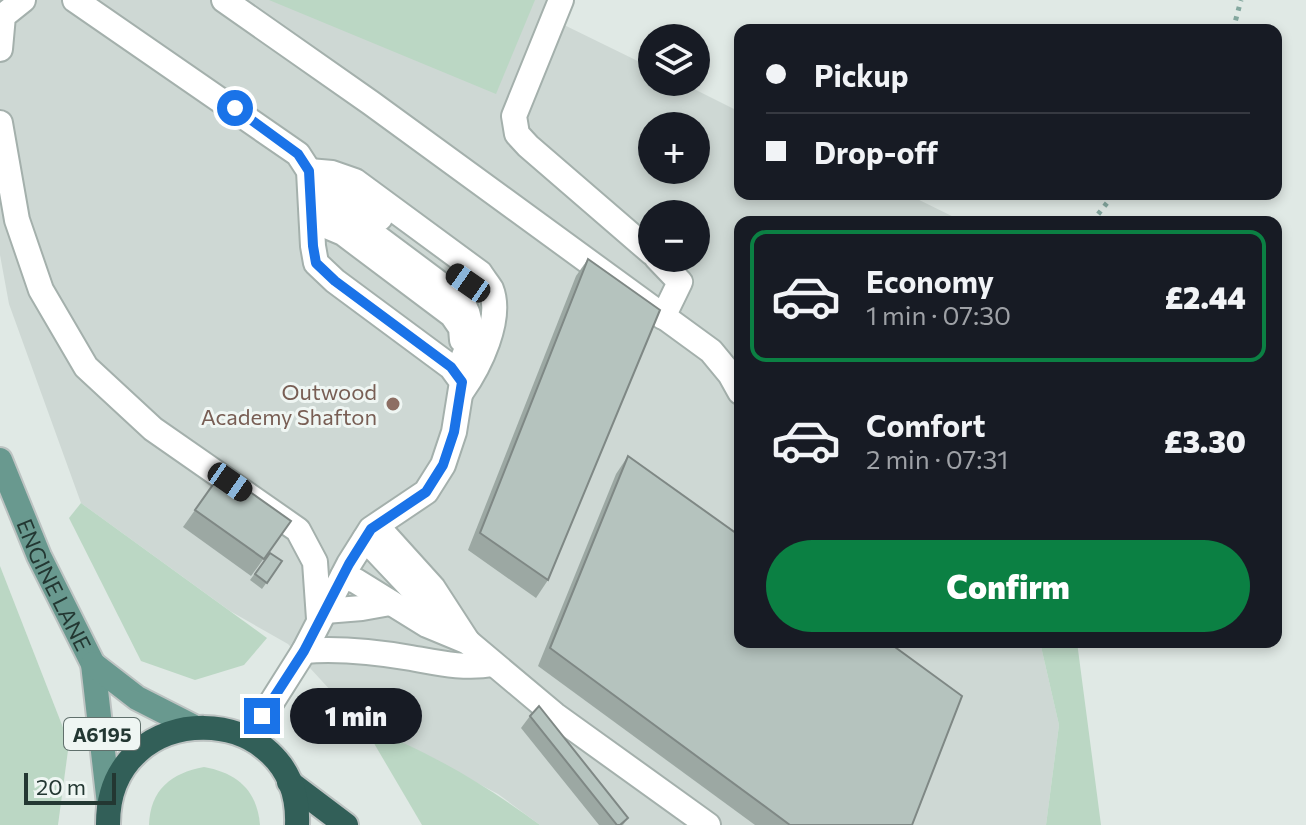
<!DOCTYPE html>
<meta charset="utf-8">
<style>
:root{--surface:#171b24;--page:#242831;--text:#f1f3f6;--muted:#9ea1a6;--line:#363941;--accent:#0b8043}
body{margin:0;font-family:Commissioner,sans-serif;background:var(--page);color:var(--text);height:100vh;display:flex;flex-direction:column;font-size:30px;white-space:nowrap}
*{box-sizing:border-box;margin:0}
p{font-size:26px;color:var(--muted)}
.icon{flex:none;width:44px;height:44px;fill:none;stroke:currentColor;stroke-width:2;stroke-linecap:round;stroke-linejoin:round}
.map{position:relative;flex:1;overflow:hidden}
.sheet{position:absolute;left:734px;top:216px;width:548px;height:432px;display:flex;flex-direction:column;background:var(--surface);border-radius:16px;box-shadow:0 4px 12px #0003}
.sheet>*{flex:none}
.banner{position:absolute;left:734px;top:24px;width:548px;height:176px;border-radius:16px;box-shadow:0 4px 12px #0003;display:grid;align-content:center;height:176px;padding:0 32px;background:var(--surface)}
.buttons{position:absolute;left:638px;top:24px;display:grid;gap:16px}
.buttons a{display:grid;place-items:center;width:72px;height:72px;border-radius:50%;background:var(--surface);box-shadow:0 4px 12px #0003;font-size:40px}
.scale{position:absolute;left:24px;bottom:20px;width:92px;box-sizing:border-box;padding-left:8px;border:4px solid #233732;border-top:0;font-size:22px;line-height:28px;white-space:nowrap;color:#233732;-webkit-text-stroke:6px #eff6f3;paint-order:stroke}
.end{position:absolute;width:36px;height:36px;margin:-18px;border:10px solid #1a73e8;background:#fff;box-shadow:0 0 0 4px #fff}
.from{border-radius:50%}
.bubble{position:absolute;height:56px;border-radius:28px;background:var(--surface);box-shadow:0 4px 12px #0003;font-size:26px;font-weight:800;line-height:56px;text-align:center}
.car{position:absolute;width:24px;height:48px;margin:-24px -12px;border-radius:10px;box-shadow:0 0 6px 2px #0007;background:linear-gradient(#222 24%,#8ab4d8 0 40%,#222 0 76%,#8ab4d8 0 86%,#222 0)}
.banner b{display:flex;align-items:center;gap:28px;height:76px;font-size:30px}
.banner b+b{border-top:2px solid var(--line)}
.banner i{width:20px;height:20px;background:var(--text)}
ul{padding:14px 0 0;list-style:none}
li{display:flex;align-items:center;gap:24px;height:132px;margin:0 16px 12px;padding:0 16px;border:4px solid transparent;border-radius:16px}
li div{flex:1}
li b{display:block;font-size:30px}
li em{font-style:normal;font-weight:800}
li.active{border-color:var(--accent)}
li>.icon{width:72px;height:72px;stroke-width:1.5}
.primary-button{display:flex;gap:16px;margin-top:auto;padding:16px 32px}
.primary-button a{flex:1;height:92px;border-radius:48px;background:var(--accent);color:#fff;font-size:32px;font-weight:800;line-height:92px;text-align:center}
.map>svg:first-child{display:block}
.built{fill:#ced8d4;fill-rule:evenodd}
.green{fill:#bbd7c4}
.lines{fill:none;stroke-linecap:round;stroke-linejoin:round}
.minor-casing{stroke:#a4b0ac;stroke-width:28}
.major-casing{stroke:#bdc3c2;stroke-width:28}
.highway-casing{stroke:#bdc3c2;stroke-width:28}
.path{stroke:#84a89f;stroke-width:5;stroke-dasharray:4 6;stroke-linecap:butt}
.minor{stroke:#fff;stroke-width:24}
.major{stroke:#69998f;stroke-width:24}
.highway{stroke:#325f58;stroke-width:24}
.wall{fill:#9ca8a3}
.building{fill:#b5c3be;stroke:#7f8885;stroke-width:2}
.route{stroke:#1a73e8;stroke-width:10}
.education-dot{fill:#8d6e63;stroke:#eff6f3;stroke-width:3}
.labels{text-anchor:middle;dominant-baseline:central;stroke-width:6;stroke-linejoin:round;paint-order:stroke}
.shield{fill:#eff6f3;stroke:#60706c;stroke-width:2}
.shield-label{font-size:20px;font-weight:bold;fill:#233732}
.education-label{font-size:22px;fill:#785e54;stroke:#eff6f3;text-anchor:end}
.street-label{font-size:22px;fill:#233732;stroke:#eff6f3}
</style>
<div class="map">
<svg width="1306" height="825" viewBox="0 0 1306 825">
<rect width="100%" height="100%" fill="#e0e9e5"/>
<path class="built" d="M0,0h567l-9,22 94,46v14h28l60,30v82h167l57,28h-224v420h300l19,83 -13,100h-506l-42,-31 -110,-58 -23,-8 -77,-84 -58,-33 -149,-108 -72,-199 -9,-49zM652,126h44v44h-44zM652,214h44v44h-44z"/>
<g class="green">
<path d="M269,0h266l-39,94z"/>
<path d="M81,503l186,135 -23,27 -49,15 -54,-19 -72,-143z"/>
<path d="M0,566l69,177 -11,82h-58z"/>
<path d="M1040,642h37l24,183h-55l13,-100z"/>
<path d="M365,728c60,20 125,60 175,97h-118z"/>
<path d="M204,767c33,6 53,23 56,58h-111c1,-35 22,-52 55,-58z"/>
</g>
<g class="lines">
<defs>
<g id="minor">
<path d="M75,0l223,154 11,17 4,75 3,17 19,18 116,86 11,15 -8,50 -11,33 -17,27 -55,37 -22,35 -45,87 -55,87"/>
<path d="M224,0l147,103 340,248 19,23 10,18"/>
<path d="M561,0l-47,116 3,18 11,12 124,107"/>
<path d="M0,49l3,-33 20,-16"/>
<path d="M0,123l17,97 24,70 45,77 67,62 145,101 17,32 4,57"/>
<path d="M309,171l23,2 23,8 125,92c3,5 8,11 11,16 12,30 -12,78 -29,102"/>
<path d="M310,186c26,2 49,16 70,32"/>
<path d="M329,206l24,13 107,80c17,23 10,50 -4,73"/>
<path d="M312,220l31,13 109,82 9,13 1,12"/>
<path d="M657,258l23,24 -17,35"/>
<path d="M377,526l56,62 35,54"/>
<path d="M365,539l68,72"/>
<path d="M343,576l13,5 71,44 41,17 87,73 153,110"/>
<path d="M325,611l37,-3 28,-5"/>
<path d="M304,651c36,-3 72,1 107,7 28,5 54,11 82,6"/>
</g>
<g id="major">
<path id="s1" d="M0,460l39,96 54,108 16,140"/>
<path d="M93,664l44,34 55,28"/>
</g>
<g id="highway">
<path d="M289,782l57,43"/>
<path d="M108,825c-1,-131 194,-128 189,0"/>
</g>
</defs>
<use href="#minor" class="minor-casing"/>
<use href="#major" class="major-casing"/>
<use href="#highway" class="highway-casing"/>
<g class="path">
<path d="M1233,30l8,-30"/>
<path d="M1092,222l22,-28"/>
</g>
<use href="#minor" class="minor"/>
<use href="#major" class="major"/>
<use href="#highway" class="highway"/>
</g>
<g class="wall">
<path d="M588,259l-40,321 -12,18 -68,-48 108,-274z"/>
<path d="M628,456l284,369h-157l-217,-159 78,-192z"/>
<path d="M222,472l69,49 -40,55 -68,-49z"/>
<path d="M270,553l12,8 -20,28 -12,-9z"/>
<path d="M530,716l98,102 -5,7h-24l-78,-97z"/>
</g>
<g class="building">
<path d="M588,259l72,51 -112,270 -68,-47z"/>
<path d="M628,456l112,80v106h148l74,54 -50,129h-122l-240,-177z"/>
<path d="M222,472l69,49 -27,38 -69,-49z"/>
<path d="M270,553l12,8 -15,22 -12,-9z"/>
<path d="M539,706l89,112 -8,7h-3l-87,-109z"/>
</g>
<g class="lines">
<path class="route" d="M235,108l63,46 11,17 4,75 3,17 19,18 116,86 11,15 -8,50 -11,33 -17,27 -55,37 -22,35 -45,87 -42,65"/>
</g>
<circle class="education-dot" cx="393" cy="404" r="8"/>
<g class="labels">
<rect class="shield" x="64" y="718" width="76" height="32" rx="6"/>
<g class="shield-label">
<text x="102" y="734">A6195</text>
</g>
<g class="education-label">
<text x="377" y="391">Outwood<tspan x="377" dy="25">Academy Shafton</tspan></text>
</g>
<g class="street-label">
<text stroke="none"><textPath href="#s1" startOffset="136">ENGINE LANE</textPath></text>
</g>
</g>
</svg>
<div class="buttons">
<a><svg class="icon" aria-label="layers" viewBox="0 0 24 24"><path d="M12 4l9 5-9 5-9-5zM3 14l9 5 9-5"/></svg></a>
<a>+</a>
<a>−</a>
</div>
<div class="scale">20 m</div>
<i class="end from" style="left:235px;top:108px"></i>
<i class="end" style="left:262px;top:716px"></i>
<div class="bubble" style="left:290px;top:688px;width:132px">1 min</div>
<i class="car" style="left:468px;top:283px;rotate:305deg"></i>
<i class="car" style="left:230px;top:482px;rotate:125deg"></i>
<div class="banner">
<b><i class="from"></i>Pickup</b>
<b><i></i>Drop-off</b>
</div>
<section class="sheet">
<ul>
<li class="active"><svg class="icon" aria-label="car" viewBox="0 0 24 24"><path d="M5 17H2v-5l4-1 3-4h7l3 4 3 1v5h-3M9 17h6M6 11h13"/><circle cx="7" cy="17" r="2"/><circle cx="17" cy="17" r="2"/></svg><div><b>Economy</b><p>1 min · 07:30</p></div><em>£2.44</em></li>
<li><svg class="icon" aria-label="car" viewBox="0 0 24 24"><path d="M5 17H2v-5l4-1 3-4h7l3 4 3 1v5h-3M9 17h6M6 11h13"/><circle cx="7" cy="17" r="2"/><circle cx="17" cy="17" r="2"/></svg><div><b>Comfort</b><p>2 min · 07:31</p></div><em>£3.30</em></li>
</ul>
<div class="primary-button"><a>Confirm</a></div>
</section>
</div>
